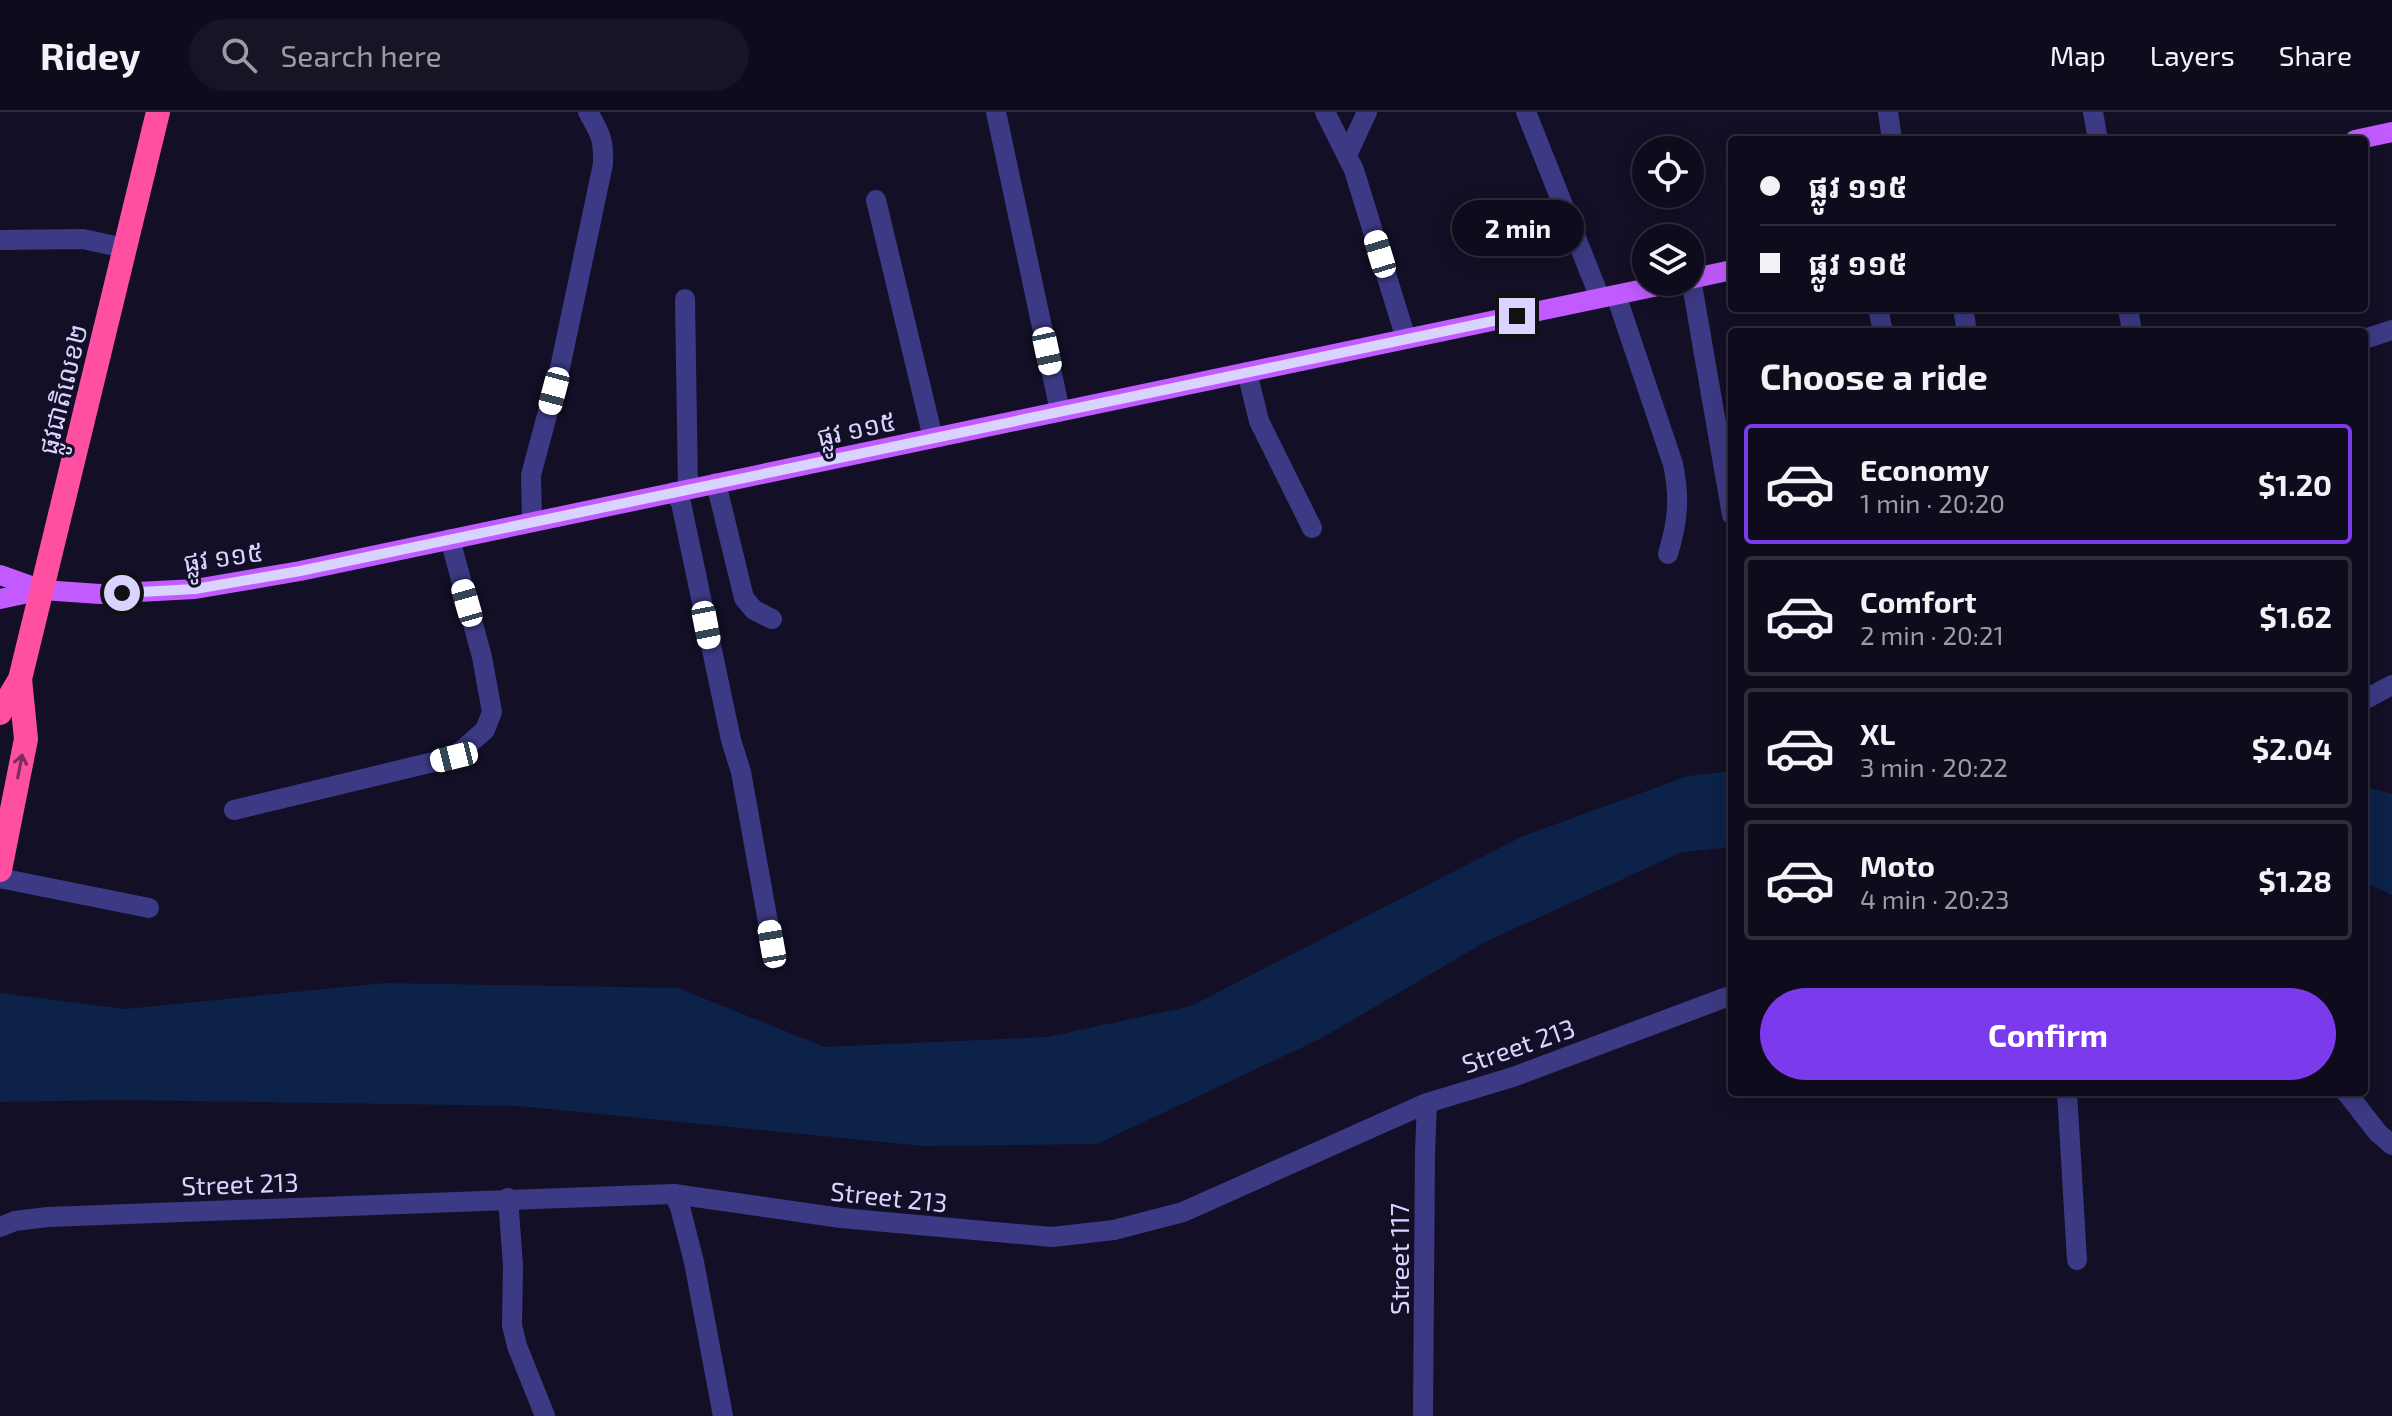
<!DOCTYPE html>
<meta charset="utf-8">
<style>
:root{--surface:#0e0b1c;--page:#171425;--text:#f1f3f6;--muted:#9b9ba3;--line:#2e2b3b;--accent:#7c3aed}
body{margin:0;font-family:"Exo 2","Noto Sans Khmer",sans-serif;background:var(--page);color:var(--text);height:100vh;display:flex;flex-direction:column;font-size:30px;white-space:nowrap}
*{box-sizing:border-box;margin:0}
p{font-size:26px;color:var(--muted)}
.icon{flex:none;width:44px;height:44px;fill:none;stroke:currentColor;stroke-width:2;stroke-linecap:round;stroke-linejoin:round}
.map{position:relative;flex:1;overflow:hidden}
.sheet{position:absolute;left:1728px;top:216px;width:640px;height:768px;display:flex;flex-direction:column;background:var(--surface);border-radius:8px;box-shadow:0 4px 20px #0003,0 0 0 2px var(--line)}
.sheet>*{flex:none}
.banner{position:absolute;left:1728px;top:24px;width:640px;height:176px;border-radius:8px;box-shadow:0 4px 20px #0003,0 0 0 2px var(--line);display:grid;align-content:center;height:176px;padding:0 32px;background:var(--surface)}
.fabs{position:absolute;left:1632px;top:24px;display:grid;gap:16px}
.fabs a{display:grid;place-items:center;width:72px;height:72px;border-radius:50%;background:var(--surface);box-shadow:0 4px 20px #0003,0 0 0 2px var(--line);font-size:40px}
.end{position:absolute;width:36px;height:36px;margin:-18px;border:10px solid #d9d4ff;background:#111;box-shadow:0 0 0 4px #111}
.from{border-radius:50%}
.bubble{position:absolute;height:56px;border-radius:28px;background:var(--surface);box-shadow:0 4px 20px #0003,0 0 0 2px var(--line);font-size:26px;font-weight:700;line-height:56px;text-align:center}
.car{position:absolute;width:24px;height:48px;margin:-24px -12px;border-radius:10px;box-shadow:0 0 6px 2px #0007;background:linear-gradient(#fff 24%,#345 0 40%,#fff 0 76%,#345 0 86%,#fff 0)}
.banner b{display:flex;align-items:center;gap:28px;height:76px;font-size:30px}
.banner b+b{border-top:2px solid var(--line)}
.banner i{width:20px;height:20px;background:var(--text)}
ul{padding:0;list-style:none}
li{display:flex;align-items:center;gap:24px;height:120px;margin:0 16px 12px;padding:0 16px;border:4px solid var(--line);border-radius:8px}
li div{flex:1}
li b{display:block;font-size:30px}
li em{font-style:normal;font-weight:700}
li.current{border-color:var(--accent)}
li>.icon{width:72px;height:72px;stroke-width:1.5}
h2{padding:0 32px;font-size:36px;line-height:96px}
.button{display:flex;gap:16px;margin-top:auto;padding:16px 32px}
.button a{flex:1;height:92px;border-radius:48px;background:var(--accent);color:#fff;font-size:32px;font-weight:700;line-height:92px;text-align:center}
header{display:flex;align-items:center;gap:48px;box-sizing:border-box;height:112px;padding:0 40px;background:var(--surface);border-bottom:2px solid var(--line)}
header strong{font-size:38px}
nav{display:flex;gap:44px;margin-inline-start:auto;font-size:28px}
.search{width:560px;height:72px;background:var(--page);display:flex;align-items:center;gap:20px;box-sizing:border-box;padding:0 28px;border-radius:44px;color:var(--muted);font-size:30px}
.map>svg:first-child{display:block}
.water{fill:#0c2248}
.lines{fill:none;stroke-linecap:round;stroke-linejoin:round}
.minor{stroke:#3d3a85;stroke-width:20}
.major{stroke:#c25bff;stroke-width:20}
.highway{stroke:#ff4fa3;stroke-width:24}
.oneway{stroke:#7d2c5e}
.route{stroke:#d9d4ff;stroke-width:10}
.labels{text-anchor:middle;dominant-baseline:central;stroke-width:6;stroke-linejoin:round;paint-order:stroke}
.street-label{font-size:26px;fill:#d9d4ff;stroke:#130f26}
</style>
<header>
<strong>Ridey</strong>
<div class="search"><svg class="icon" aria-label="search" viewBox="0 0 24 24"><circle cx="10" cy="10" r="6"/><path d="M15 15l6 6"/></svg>Search here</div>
<nav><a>Map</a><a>Layers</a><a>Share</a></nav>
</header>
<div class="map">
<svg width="2392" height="1304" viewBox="0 0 2392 1304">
<rect width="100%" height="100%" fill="#130f26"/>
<g class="water">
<path d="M1732,659v76l-50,5 -197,90 -163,96 -225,106 -174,2 -404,-40 -403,-6 -116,2v-109l125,16 260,-26 293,5 147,59 222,-10 144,-31 332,-170 165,-60z"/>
<path d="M2364,674l28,8v101l-28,-13z"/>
</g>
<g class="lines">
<g class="minor">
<path d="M996,0l64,299"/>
<path d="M1325,0l29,58 52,169"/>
<path d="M1526,0l74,186"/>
<path d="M1888,0l4,28"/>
<path d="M2093,0l5,28"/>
<path d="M1348,41l19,-41"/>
<path d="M876,88l57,238"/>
<path d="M0,128l83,-1 41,9"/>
<path d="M1691,167l41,236"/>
<path d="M1616,183l57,169c7,34 5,57 -5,90"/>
<path d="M685,187l3,190"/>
<path d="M1878,196l5,24"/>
<path d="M1963,196l4,24"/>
<path d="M2128,196l4,24"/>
<path d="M2364,227l28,-9"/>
<path d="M1247,260l12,49 53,107"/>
<path d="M716,371l28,115 10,12 18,9"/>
<path d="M674,380l7,11 50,237 10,32 31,172"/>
<path d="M532,410l-1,-47 30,-112 42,-199c1,-25 -3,-31 -15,-52"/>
<path d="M2364,588l28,-15"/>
<path d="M234,698l220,-53 31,-27 7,-18 -10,-55 -32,-118"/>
<path d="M0,766l149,30"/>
<path d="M2067,980l10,168"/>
<path d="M2346,980l32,41 14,12"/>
<path d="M674,1082l6,13 14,55 29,154"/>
<path d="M508,1086l5,67 -1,60 5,21 28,70"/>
<path d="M0,1115l15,-6 33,-4 626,-23 167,24 211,19 62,-7 69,-18 244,-109 86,-26 219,-82"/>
<path d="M1423,1304l2,-264 2,-49"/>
</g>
<g class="major">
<path d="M2355,28l37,-8"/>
<path d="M1690,167l42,-9"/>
<path d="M0,463l42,15 58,4 95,-5 105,-18 1377,-289"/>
<path d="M0,487l42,-9"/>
</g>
<g class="highway">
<path d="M0,601l20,-34 138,-567"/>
<path d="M0,758l26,-131 -6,-60"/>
</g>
</g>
<defs><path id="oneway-shaft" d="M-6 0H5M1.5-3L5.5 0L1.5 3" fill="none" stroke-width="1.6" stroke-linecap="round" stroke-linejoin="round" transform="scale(2)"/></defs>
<use class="oneway" href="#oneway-shaft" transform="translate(20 654) rotate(-79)"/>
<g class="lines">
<path class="route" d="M122,481l73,-4 105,-18 1217,-255"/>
</g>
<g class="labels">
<g class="street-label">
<text transform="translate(62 277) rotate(-76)">ផ្លូវជាតិលេខ២</text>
<text transform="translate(856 316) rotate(-12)">ផ្លូវ ១១៥</text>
<text transform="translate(223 444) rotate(-8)">ផ្លូវ ១១៥</text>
<text transform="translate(1518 933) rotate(-19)">Street 213</text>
<text transform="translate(240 1071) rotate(-2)">Street 213</text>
<text transform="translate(889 1084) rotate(6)">Street 213</text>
<text transform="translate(1398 1147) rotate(-90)">Street 117</text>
</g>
</g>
</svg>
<div class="fabs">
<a><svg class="icon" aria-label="locate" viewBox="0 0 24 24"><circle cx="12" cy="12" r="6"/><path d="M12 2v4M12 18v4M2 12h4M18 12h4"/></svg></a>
<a><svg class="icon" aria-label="layers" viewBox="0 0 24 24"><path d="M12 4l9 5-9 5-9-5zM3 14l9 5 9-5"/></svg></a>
</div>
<i class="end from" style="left:122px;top:481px"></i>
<i class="end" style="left:1517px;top:204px"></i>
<div class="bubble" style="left:1452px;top:88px;width:132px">2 min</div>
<i class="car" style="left:1380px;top:142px;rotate:343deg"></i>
<i class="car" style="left:1047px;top:239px;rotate:168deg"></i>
<i class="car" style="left:554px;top:279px;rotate:195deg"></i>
<i class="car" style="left:467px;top:491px;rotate:344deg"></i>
<i class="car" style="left:706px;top:513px;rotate:169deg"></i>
<i class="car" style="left:454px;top:645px;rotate:256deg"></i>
<i class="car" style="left:772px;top:832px;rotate:350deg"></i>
<div class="banner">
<b><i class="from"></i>ផ្លូវ ១១៥</b>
<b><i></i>ផ្លូវ ១១៥</b>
</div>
<section class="sheet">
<h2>Choose a ride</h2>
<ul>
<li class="current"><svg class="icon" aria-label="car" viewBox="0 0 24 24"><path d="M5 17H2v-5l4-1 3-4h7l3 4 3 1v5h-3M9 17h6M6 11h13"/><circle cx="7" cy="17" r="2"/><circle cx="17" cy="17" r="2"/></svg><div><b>Economy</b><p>1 min · 20:20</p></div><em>$1.20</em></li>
<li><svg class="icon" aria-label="car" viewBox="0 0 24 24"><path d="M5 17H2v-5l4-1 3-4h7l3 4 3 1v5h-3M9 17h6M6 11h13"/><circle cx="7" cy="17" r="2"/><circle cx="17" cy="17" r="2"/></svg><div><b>Comfort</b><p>2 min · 20:21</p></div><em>$1.62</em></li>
<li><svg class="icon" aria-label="car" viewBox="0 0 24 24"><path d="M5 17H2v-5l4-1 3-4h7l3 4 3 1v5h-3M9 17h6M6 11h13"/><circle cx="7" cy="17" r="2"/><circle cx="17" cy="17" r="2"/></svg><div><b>XL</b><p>3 min · 20:22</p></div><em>$2.04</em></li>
<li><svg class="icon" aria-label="car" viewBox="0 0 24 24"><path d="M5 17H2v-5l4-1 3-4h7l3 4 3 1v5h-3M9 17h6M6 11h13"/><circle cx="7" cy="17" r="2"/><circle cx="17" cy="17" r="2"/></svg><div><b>Moto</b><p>4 min · 20:23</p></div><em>$1.28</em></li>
</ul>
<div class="button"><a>Confirm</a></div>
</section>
</div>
